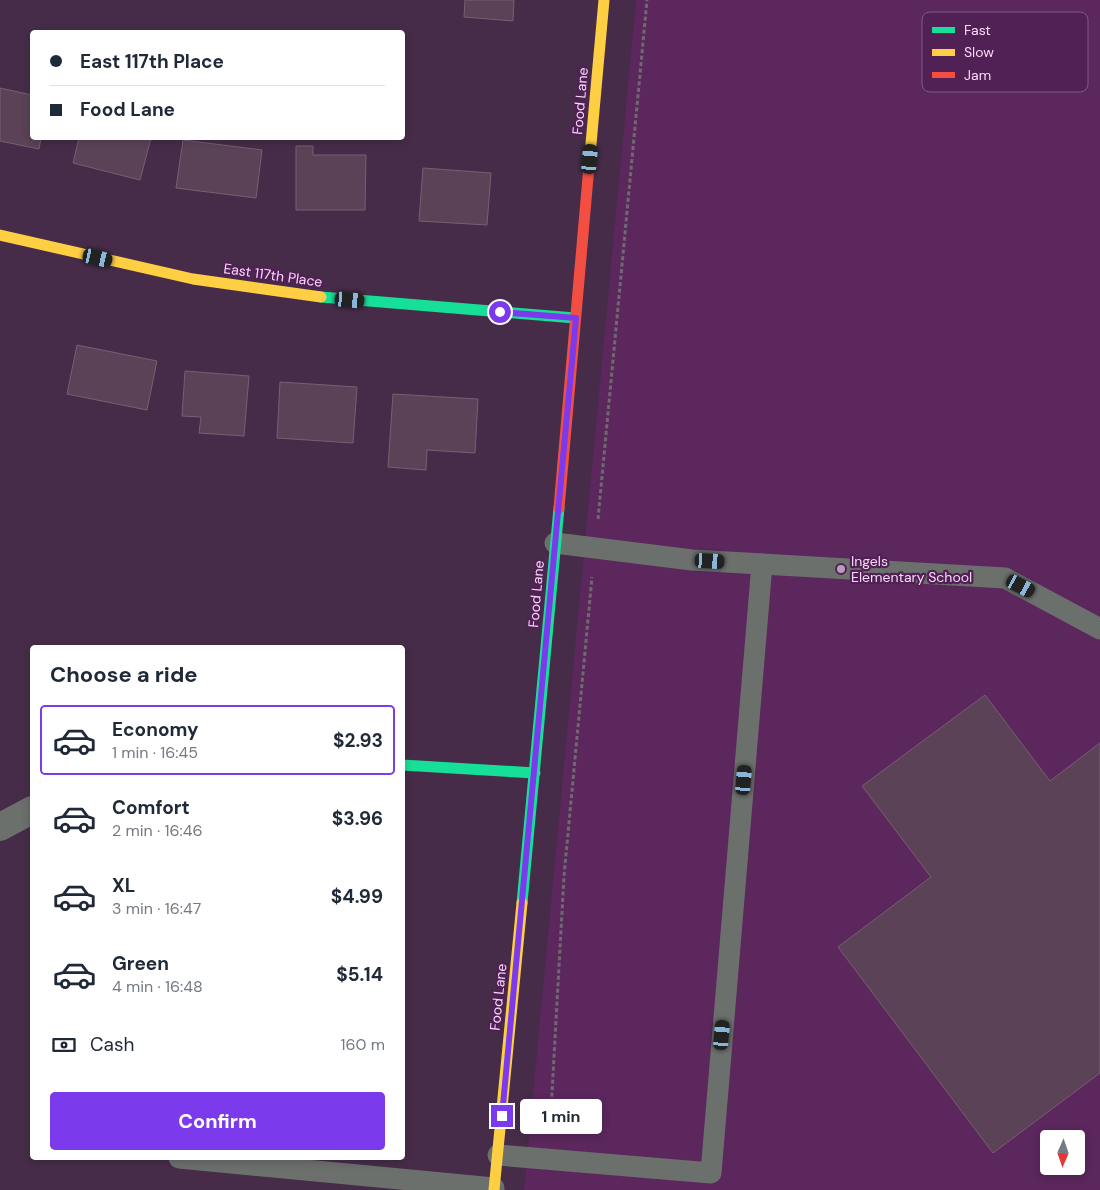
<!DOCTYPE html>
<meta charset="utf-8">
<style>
:root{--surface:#fff;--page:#f6f6f7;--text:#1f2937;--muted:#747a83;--line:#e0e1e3;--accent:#7c3aed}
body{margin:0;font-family:"DM Sans",sans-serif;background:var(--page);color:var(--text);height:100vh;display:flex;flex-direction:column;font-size:19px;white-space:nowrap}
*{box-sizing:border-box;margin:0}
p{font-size:16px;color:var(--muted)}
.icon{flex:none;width:28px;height:28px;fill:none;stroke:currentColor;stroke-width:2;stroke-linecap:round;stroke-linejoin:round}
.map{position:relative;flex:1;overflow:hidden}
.panel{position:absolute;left:30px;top:645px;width:375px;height:515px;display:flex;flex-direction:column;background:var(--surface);border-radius:5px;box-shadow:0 2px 8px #0003}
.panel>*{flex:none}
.hud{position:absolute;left:30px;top:30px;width:375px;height:110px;border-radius:5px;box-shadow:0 2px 8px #0003;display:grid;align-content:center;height:110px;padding:0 20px;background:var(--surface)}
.needle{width:32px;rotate:182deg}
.controls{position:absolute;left:1040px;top:1130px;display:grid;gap:10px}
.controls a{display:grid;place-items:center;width:45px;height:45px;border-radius:5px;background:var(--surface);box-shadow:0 2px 8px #0003;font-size:25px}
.end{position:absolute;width:22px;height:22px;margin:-11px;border:6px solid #7c3aed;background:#fff;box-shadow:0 0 0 2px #fff}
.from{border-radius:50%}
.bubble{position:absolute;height:35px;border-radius:5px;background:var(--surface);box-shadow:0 2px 8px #0003;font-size:16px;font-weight:700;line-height:35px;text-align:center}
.car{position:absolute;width:15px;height:30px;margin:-15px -8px;border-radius:6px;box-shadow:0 0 4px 1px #0007;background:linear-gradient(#222 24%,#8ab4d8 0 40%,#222 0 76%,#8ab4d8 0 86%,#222 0)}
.hud b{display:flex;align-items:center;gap:18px;height:48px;font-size:19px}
.hud b+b{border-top:1px solid var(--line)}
.hud i{width:12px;height:12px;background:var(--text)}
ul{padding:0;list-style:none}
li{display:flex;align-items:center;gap:15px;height:70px;margin:0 10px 8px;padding:0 10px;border:2px solid transparent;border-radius:5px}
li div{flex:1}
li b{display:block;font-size:19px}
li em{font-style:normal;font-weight:700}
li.active{border-color:var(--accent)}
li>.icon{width:45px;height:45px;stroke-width:1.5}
h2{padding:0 20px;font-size:22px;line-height:60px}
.pay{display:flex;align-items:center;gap:12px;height:55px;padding:0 20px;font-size:19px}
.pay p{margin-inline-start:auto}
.cta{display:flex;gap:10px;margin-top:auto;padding:10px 20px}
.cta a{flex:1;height:58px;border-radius:5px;background:var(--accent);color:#fff;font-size:20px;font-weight:700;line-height:58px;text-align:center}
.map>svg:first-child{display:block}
.built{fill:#5b275d;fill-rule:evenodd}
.building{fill:#5b4256;stroke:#795f73}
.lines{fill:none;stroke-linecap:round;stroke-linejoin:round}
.path{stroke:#6f6a6f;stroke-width:3;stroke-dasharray:4 2.5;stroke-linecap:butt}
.lane{stroke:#6c706d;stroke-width:21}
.street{stroke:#6c706d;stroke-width:28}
.fast{stroke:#16e098;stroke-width:11}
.slow{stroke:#ffcf43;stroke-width:11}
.jam{stroke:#f24e42;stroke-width:11}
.route{stroke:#7c3aed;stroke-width:6}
.poi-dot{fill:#ba9cba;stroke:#512054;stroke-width:2}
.labels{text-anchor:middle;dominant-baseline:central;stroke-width:4.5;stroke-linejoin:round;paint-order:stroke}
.street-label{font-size:14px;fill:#f8d9f8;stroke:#512054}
.poi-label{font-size:14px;fill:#f8d9f8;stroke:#512054;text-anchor:start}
.key{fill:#512054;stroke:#835885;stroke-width:1}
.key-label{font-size:14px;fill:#f8d9f8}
</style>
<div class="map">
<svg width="1100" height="1190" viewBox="0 0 1100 1190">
<rect width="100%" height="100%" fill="#462c48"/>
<path class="built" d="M636,0h464v1190h-576zM1049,1139h27v27h-27z"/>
<g class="building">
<path d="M465,0h49l-1,21 -49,-4z"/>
<path d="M0,88l32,7v43h9l-2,11 -39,-8z"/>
<path d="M79,138h72l-11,42 -67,-17z"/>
<path d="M183,140l79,10 -6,48 -80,-10z"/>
<path d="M296,146h17v9h53l-1,55h-69z"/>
<path d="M423,168l68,5 -4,52 -68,-4z"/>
<path d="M77,345l80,16 -10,49 -80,-16z"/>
<path d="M185,371l64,5 -5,60 -45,-3 2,-16 -19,-1z"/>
<path d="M280,382l77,5 -4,56 -76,-5z"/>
<path d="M393,394l85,5 -3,54 -48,-3 -1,20 -38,-3z"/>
<path d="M985,695l65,86 50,-38v330l-107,80 -155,-206 93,-70 -69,-91z"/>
</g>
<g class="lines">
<g class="path">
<path d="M598,519l49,-519"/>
<path d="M550,1129l14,-253 28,-299"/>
</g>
<g class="lane">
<path d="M555,543l137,17 313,18 95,51"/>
<path d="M498,1155l213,18 51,-609"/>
<path d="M179,1158l315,30"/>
</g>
<path class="street" d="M0,827l32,-17"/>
<g class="fast">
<path d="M321,297l254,21"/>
<path d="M402,765l133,8"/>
<path d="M522,903l37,-395"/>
</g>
<g class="slow">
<path d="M589,166l15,-166"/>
<path d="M0,235l193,44 128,18"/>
<path d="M494,1190l28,-287"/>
</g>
<path class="jam" d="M559,508l30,-342"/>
</g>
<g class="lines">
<path class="route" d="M500,312l76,6 -74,798"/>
</g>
<circle class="poi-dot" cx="841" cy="569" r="5"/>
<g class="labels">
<g class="street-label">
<text transform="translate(580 101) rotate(-85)">Food Lane</text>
<text transform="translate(273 275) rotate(8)">East 117th Place</text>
<text transform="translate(536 594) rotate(-85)">Food Lane</text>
<text transform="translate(498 997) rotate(-84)">Food Lane</text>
</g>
<g class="poi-label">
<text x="851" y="561">Ingels<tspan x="851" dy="16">Elementary School</tspan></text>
</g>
</g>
<rect x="922" y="12" width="166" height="80" rx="8" class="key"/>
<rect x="932" y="27" width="23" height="6" fill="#16e098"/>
<rect x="932" y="49" width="23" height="7" fill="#ffcf43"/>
<rect x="932" y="72" width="23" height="6" fill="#f24e42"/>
<g class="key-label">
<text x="964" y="35">Fast</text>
<text x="964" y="57">Slow</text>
<text x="964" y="80">Jam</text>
</g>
</svg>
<div class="controls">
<a><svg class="needle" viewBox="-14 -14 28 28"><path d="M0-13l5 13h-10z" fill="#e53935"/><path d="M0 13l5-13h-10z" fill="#747a83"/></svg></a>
</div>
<i class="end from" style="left:500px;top:312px"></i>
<i class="end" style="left:502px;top:1116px"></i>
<div class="bubble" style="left:520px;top:1099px;width:82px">1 min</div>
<i class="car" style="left:590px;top:159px;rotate:5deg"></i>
<i class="car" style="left:98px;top:258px;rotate:103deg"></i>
<i class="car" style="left:350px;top:300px;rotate:95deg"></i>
<i class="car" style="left:710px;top:561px;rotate:93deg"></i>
<i class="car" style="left:1021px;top:586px;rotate:118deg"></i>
<i class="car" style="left:744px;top:780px;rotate:5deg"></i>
<i class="car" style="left:722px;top:1035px;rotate:5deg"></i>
<div class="hud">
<b><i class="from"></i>East 117th Place</b>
<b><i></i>Food Lane</b>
</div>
<section class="panel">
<h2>Choose a ride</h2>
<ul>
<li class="active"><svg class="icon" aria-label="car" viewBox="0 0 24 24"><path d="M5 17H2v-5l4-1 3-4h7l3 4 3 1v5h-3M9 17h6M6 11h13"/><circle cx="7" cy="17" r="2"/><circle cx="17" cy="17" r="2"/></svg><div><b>Economy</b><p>1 min · 16:45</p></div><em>$2.93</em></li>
<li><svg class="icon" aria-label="car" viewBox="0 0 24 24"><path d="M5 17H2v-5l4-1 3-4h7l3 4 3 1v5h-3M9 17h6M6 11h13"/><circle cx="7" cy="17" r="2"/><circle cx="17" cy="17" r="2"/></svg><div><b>Comfort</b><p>2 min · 16:46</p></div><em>$3.96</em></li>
<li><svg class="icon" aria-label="car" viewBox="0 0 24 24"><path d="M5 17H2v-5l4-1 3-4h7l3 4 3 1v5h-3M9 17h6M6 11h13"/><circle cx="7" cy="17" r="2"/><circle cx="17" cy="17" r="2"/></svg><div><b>XL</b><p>3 min · 16:47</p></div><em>$4.99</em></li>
<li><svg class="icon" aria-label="car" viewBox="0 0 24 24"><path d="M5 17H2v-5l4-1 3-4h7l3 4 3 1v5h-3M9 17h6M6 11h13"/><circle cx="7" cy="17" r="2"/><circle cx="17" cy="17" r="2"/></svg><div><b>Green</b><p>4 min · 16:48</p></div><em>$5.14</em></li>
</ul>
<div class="pay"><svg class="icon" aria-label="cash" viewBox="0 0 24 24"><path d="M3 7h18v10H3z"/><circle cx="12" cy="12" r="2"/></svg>Cash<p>160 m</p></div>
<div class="cta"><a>Confirm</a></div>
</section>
</div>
